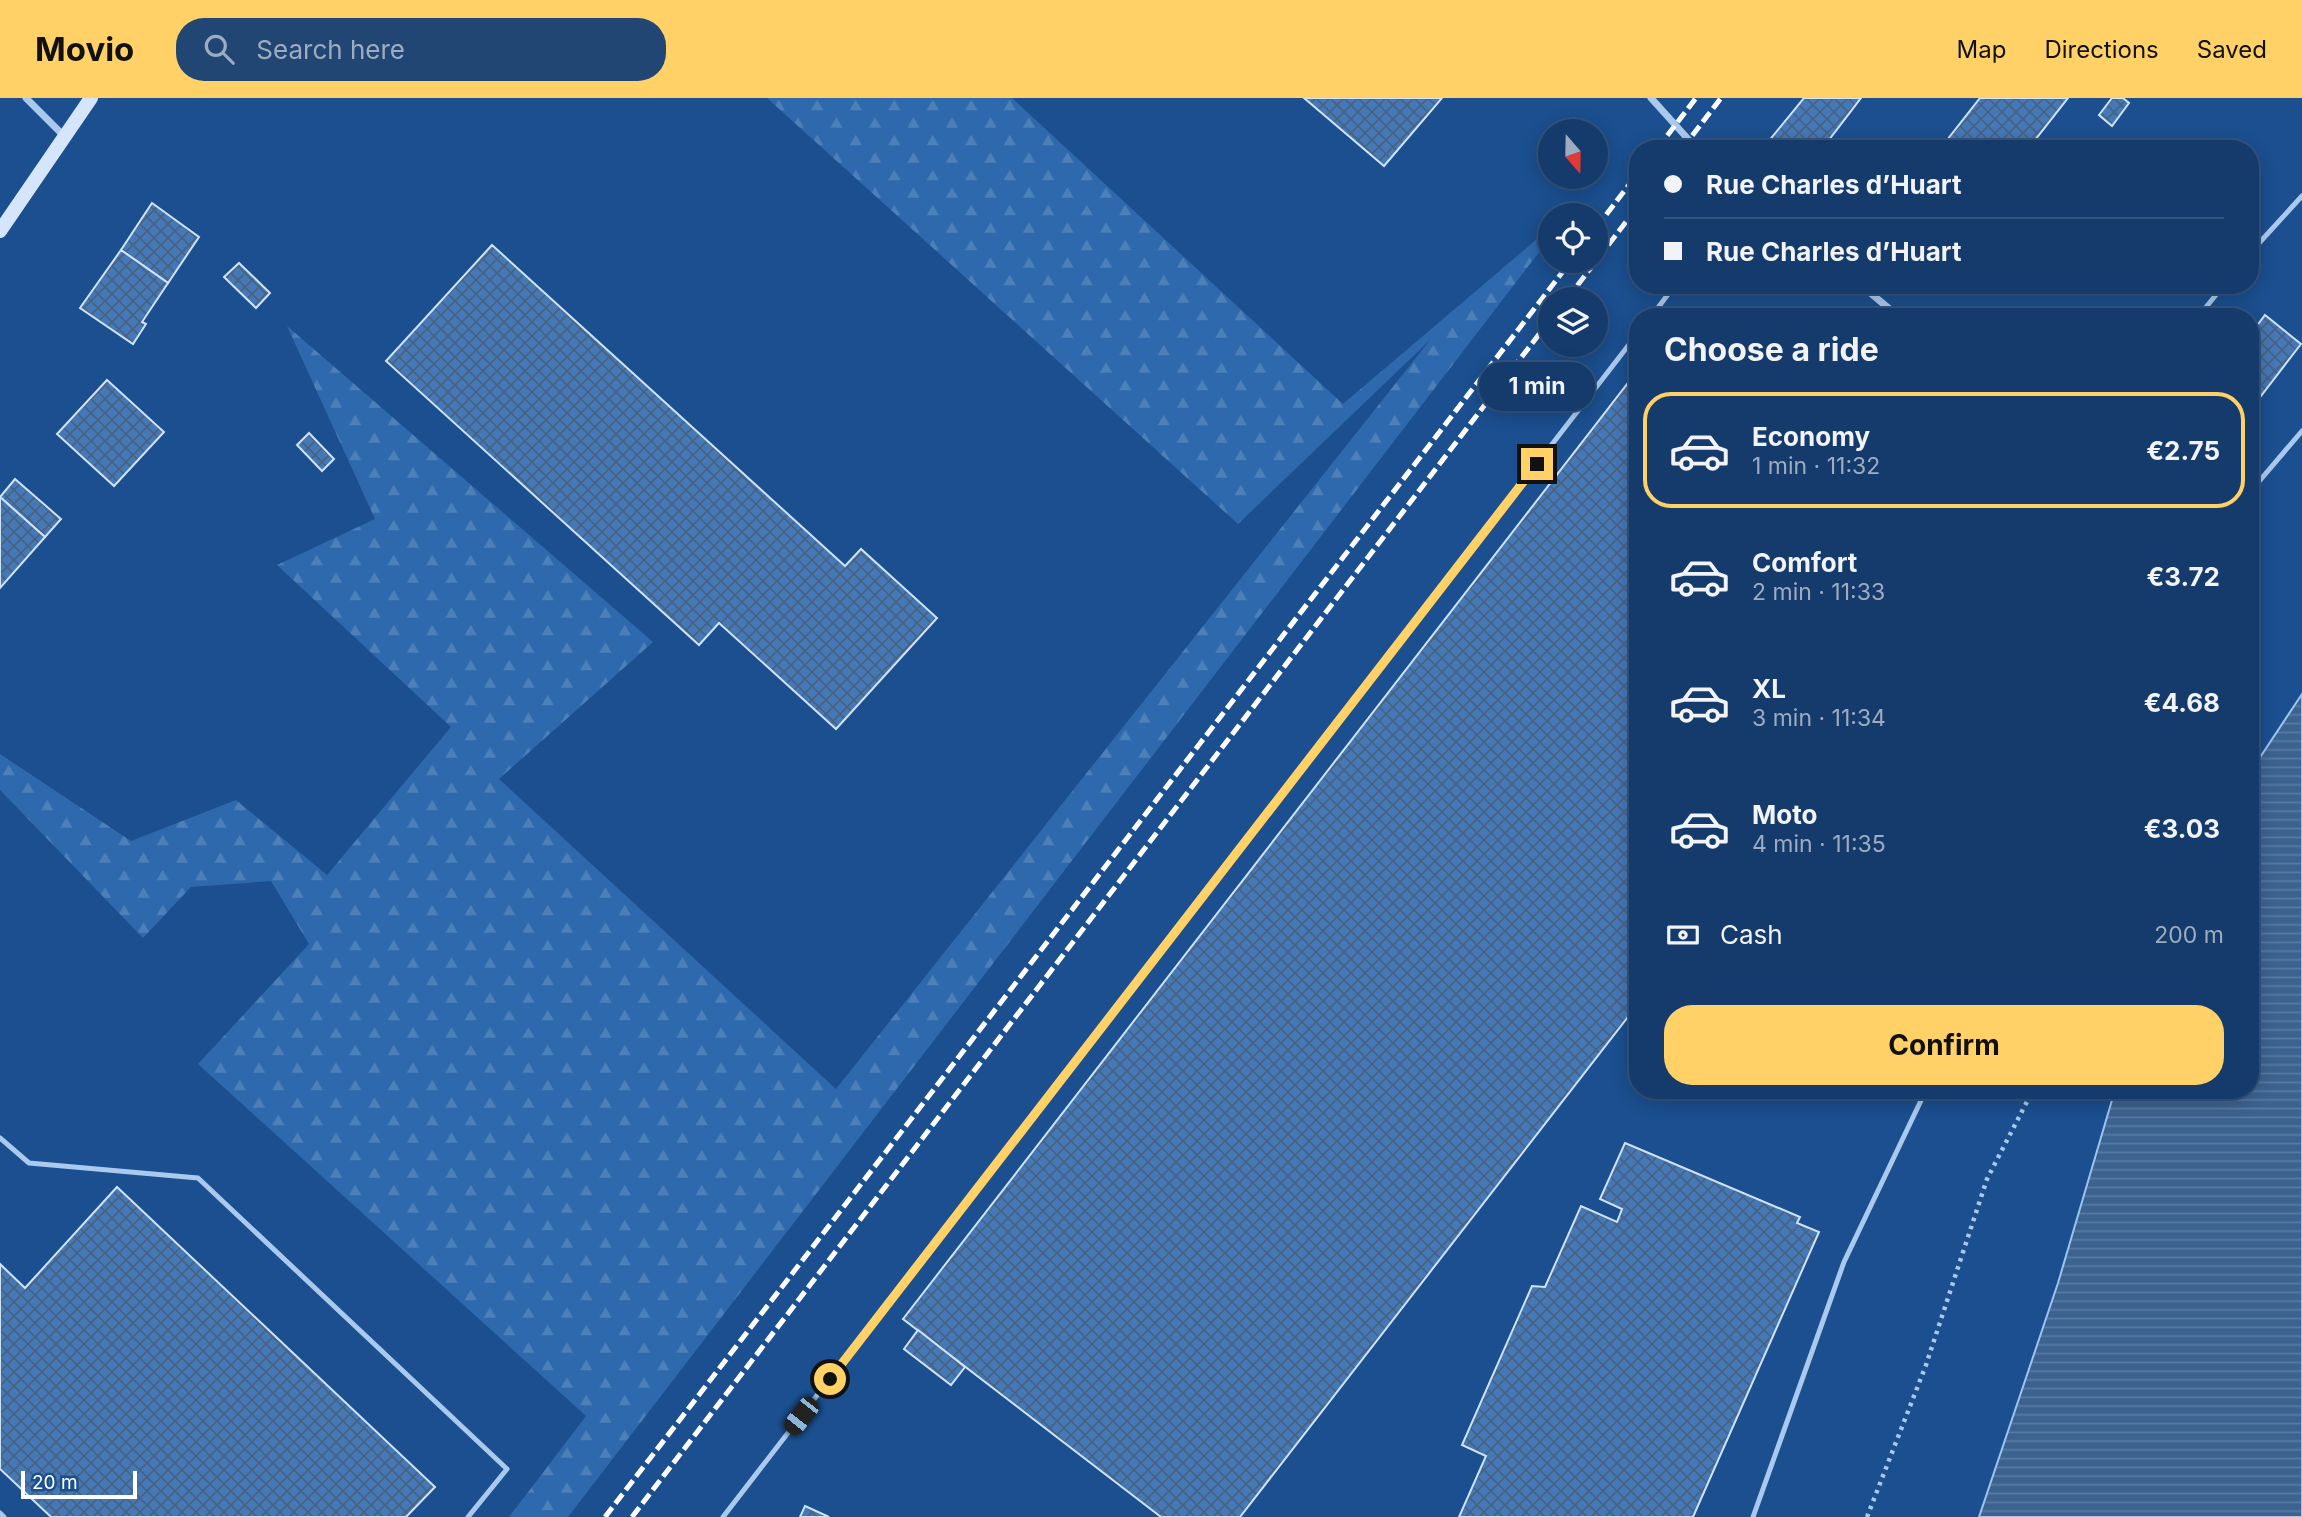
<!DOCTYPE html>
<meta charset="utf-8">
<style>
:root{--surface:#143b6b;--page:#214673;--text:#f1f3f6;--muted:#9dadc1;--line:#33557e;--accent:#ffd166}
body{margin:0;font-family:Inter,sans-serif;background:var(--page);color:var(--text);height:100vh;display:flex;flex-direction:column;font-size:26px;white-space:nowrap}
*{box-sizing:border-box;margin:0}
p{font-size:23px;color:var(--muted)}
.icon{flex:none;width:38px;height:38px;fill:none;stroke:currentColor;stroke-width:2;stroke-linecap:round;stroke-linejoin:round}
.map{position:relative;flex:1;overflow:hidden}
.details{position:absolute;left:1629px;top:210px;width:630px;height:791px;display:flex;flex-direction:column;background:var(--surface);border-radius:28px;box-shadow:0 4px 18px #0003,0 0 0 2px var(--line)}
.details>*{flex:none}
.guide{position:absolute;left:1629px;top:42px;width:630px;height:154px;border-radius:28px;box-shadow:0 4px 18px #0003,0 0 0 2px var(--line);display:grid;align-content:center;height:154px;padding:0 35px;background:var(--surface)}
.needle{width:46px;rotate:160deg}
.tools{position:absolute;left:1538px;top:21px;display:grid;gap:14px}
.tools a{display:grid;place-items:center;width:70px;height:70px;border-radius:50%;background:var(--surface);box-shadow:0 4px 18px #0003,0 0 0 2px var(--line);font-size:35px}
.scale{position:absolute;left:21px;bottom:18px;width:116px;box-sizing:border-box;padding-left:7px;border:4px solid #fff;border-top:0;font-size:19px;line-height:24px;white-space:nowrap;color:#fff;-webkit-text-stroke:5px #1b4f8f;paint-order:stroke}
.end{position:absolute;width:32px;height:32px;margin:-16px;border:9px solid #ffd166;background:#111;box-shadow:0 0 0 4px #111}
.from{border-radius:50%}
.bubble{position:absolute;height:49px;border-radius:24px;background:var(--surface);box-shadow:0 4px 18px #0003,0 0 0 2px var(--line);font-size:23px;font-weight:700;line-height:49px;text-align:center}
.car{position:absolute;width:21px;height:42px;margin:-21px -10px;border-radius:9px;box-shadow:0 0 5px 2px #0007;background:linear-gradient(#222 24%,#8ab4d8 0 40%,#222 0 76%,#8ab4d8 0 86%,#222 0)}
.guide b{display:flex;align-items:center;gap:24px;height:66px;font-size:26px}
.guide b+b{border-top:2px solid var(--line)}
.guide i{width:18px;height:18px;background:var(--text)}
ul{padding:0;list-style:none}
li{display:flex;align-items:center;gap:21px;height:116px;margin:0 14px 10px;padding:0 21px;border:4px solid transparent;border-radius:28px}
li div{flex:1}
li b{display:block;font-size:26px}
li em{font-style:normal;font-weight:700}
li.selected{border-color:var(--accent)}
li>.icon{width:63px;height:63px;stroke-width:1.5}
h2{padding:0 35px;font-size:32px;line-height:84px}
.pay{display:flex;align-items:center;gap:18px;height:77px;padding:0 35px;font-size:26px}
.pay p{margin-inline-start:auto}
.action{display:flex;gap:14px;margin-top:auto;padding:14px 35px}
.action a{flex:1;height:80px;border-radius:28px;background:var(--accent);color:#111;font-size:28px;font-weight:700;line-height:80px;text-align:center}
header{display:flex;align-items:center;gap:42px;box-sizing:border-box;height:98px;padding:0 35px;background:var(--accent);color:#111}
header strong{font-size:33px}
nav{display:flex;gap:38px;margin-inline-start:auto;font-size:24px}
.search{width:490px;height:63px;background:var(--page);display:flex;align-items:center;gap:18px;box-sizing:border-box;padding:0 24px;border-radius:28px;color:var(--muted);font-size:26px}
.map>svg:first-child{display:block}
.forest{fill:url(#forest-firs)}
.water{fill:url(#water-rules);stroke:#9cc4f0;stroke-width:2}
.building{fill:url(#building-cross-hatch);stroke:#cfe3fa;stroke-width:2}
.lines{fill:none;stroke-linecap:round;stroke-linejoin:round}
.path{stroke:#a9c9ee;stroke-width:4.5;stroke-dasharray:3.5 5;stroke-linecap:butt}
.lane{stroke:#a9c9ee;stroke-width:5}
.street{stroke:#a9c9ee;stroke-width:7}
.secondary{stroke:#d6e6fa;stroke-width:14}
.rail{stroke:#fff;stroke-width:5;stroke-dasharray:12 5;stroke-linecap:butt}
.route{stroke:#ffd166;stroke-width:9}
</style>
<header>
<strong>Movio</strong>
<div class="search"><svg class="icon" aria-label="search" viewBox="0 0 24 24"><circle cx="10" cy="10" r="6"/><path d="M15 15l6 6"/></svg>Search here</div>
<nav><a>Map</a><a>Directions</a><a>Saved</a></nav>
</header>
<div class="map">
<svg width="2302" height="1419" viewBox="0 0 2302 1419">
<defs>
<pattern id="forest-firs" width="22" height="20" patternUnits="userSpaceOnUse" patternTransform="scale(1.75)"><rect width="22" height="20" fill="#2e69ad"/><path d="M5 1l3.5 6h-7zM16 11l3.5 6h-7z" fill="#4d80b9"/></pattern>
<pattern id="water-rules" width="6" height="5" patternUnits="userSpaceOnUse" patternTransform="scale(1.75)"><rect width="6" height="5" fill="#3c6290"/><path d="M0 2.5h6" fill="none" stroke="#597aa1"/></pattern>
<pattern id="building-cross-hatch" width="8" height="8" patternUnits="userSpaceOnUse" patternTransform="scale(1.75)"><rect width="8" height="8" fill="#4478b7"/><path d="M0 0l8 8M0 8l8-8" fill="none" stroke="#486282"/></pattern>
</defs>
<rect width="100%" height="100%" fill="#1b4f8f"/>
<path class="forest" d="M767,0h245l331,306 207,-176v10l-982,1279h-59l77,-101 -388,-352 111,-120 -38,-63 -80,6 -48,51 -143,-148v-36l131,87 105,-41 91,75 124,-148 -174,-162 98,-46 -88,-193 366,316 -154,137 337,310 594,-749 -192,184z"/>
<path class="water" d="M2302,596v823h-323l79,-234 57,-193h135l1,-319z"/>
<g class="building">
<path d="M1304,0h138l-58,68z"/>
<path d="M1804,0h57l-39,51 -59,-1z"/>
<path d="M1980,0h88l-40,51h-88z"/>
<path d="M2112,0h11l6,5 -17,23 -13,-11z"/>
<path d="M152,105l47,34 -31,46 -47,-33z"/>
<path d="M492,147l353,321 16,-17 76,69 -101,111 -117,-106 -20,22 -313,-284z"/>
<path d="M121,152l47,33 -26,39 4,2 -13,20 -53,-36z"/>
<path d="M239,165l31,30 -14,15 -32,-31z"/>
<path d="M2265,217l36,29 -47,61 -4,-3v-67z"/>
<path d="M1638,272v634l-398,513h-79l-258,-198z"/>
<path d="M107,282l57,52 -50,54 -57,-52z"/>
<path d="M309,335l25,26 -12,12 -25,-26z"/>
<path d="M15,381l46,40 -16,18 -45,-40z"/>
<path d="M0,399l45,40 -45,51z"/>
<path d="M1625,1045l175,74 -3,6 22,9 -126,285h-234l27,-61 -24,-11 70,-159 13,1 36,-81 36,16 5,-13 -22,-10z"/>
<path d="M117,1089l318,300 -29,30h-355l-51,-48v-205l25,24z"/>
<path d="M918,1232l47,37 -14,18 -47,-36z"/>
<path d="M805,1408l24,11h-29z"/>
</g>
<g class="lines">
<path class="path" d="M1867,1419l59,-152 61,-186 46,-89"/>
<g class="lane">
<path d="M2250,155l52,-57"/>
<path d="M1651,219l24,-32"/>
<path d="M2198,219l26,-32"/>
<path d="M2250,394l52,-61"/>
<path d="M0,1040l29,25 169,15 309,291 -39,48"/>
<path d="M0,1415l4,4"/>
<path d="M723,1419l915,-1184"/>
<path d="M1753,1419l91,-255 82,-172"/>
</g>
<g class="street">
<path d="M26,0l38,38"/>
<path d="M1651,0l46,51"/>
<path d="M1861,187l38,32"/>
</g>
<path class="secondary" d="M0,133l91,-133"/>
<g class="rail">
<path d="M1657,51l39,-51"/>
<path d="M1682,51l39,-51"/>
<path d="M1596,130l42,-55"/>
<path d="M1567,201l71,-93"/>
<path d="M605,1419l966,-1256"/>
<path d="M632,1419l918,-1197"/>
</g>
</g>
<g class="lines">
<path class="route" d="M830,1281l707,-915"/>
</g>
</svg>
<div class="tools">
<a><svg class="needle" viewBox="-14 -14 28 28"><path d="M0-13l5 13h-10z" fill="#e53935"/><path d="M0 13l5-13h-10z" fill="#9dadc1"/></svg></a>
<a><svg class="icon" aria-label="locate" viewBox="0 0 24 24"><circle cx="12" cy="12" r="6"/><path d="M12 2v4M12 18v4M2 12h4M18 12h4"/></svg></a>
<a><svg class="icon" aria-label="layers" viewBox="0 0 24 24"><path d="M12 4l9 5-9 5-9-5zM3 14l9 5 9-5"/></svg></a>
</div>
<div class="scale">20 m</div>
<i class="end from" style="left:830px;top:1281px"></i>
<i class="end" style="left:1537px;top:366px"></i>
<div class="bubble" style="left:1479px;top:264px;width:116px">1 min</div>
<i class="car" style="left:801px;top:1318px;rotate:218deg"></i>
<div class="guide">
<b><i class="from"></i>Rue Charles d’Huart</b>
<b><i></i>Rue Charles d’Huart</b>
</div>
<section class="details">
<h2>Choose a ride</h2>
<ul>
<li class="selected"><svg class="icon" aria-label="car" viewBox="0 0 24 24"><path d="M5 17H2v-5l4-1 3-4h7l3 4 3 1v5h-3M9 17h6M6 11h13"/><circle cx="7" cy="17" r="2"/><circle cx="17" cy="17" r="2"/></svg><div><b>Economy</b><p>1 min · 11:32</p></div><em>€2.75</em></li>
<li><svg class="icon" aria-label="car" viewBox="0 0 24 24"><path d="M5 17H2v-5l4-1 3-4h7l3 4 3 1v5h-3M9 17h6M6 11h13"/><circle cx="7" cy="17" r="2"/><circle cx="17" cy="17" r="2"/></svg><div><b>Comfort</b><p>2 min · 11:33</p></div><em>€3.72</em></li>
<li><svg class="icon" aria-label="car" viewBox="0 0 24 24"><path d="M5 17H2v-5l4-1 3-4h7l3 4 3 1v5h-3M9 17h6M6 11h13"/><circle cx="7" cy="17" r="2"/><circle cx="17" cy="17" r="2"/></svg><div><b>XL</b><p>3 min · 11:34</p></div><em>€4.68</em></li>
<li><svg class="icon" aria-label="car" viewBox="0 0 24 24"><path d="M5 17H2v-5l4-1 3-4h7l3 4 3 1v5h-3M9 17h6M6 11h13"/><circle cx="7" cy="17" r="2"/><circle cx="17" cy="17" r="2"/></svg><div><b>Moto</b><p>4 min · 11:35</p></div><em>€3.03</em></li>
</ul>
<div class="pay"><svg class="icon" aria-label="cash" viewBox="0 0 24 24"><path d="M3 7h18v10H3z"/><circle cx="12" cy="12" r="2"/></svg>Cash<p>200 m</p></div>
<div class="action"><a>Confirm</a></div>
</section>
</div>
